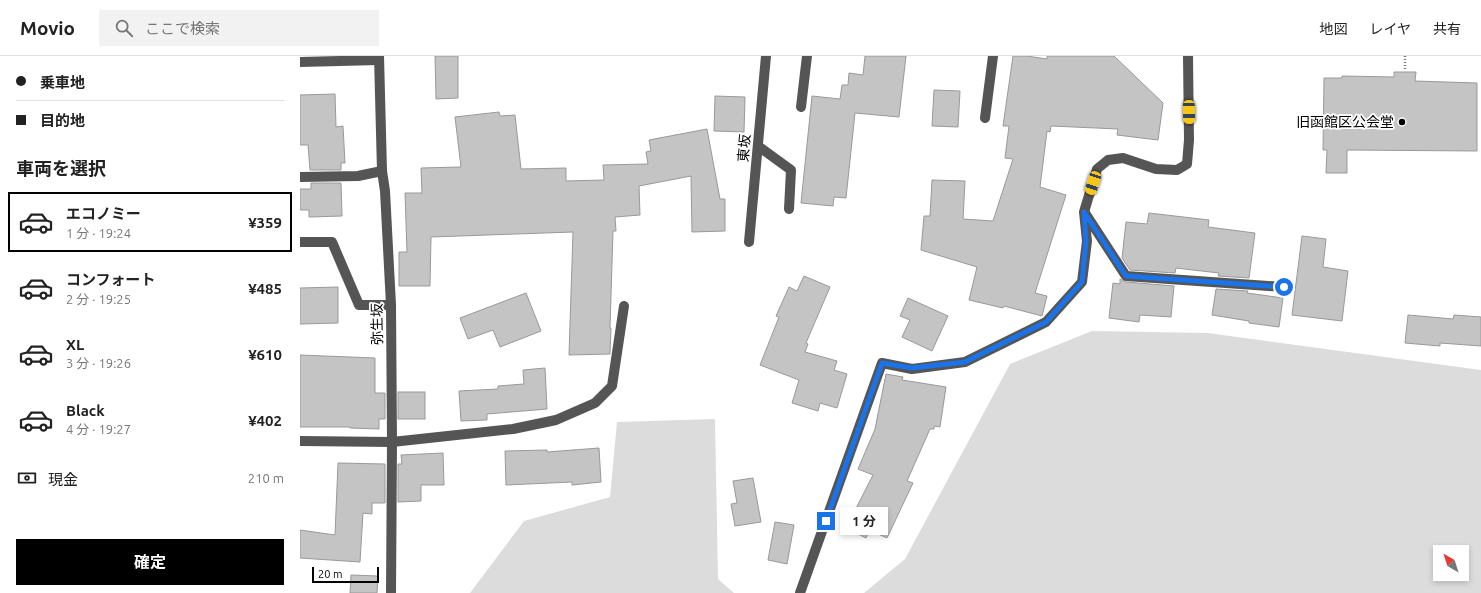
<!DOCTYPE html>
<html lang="ja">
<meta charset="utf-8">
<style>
:root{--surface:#fff;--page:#f2f2f2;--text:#222;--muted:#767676;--line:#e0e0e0;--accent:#000}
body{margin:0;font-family:Ubuntu,"Noto Sans JP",sans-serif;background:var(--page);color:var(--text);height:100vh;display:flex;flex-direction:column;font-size:15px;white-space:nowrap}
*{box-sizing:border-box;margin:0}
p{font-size:13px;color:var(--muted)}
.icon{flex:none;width:22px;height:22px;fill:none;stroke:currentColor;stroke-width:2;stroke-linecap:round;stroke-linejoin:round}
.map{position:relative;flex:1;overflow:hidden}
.sheet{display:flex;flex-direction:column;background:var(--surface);width:300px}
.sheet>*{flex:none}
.banner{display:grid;align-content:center;height:88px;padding:0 16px;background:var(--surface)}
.needle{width:26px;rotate:321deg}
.buttons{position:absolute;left:1133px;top:489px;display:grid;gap:8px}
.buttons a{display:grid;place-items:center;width:36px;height:36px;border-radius:0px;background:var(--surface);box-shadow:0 2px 6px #0003;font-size:20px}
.scale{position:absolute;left:12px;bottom:10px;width:67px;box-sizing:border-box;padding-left:4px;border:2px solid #000;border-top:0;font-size:11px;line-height:14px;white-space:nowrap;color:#000;-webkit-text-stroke:3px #fff;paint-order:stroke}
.end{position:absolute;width:18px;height:18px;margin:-9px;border:5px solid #1a73e8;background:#fff;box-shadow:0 0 0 2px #fff}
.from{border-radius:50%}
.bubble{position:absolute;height:28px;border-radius:0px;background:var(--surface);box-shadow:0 2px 6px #0003;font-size:13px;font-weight:700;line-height:28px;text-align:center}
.car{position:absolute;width:12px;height:24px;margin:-12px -6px;border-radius:5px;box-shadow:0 0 3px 1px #0007;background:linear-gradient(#f5c518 24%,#345 0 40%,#f5c518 0 76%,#345 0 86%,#f5c518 0)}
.banner b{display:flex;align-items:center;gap:14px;height:38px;font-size:15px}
.banner b+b{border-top:1px solid var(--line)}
.banner i{width:10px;height:10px;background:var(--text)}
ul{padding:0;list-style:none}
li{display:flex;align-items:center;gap:12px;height:60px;margin:0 8px 6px;padding:0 8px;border:2px solid transparent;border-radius:0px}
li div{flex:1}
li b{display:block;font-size:15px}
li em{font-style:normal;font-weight:700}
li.selected{border-color:var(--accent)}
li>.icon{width:36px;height:36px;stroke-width:1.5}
h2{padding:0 16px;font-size:18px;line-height:48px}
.pay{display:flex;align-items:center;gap:10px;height:44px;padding:0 16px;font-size:15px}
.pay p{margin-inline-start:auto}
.button{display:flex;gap:8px;margin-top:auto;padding:8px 16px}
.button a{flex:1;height:46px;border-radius:0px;background:var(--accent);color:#fff;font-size:16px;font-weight:700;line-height:46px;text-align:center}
header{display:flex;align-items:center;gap:24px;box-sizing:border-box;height:56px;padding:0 20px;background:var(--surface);border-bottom:1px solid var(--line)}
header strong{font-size:19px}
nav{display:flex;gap:22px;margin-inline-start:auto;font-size:14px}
.search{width:280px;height:36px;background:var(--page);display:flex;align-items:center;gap:10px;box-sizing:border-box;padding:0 14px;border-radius:0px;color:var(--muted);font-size:15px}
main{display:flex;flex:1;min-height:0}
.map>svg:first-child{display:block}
.green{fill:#dcdcdc;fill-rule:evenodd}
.building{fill:#c4c4c4;stroke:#999}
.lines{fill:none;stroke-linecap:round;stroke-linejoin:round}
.path{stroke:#777;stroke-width:2.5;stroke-dasharray:1 2;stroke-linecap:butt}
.minor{stroke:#555;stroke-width:10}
.route{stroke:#1a73e8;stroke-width:5}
.poi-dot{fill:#000;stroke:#fff;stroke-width:1.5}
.labels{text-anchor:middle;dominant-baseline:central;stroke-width:3.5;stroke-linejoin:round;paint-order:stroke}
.poi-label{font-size:14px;fill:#000;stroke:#fff;text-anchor:end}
.street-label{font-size:14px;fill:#000;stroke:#fff}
</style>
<header>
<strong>Movio</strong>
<div class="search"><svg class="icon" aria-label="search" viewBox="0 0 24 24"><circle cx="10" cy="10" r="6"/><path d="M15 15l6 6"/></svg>ここで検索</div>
<nav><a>地図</a><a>レイヤ</a><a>共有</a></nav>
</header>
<main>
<section class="sheet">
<div class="banner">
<b><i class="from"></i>乗車地</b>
<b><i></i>目的地</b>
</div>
<h2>車両を選択</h2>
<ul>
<li class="selected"><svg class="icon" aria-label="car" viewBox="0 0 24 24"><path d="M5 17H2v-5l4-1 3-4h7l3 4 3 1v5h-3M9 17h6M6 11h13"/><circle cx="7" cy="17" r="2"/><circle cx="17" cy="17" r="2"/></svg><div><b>エコノミー</b><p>1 分 · 19:24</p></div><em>¥359</em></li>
<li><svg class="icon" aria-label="car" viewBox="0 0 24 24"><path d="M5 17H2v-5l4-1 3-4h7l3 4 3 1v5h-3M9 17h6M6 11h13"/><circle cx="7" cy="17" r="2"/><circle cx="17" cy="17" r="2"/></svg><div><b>コンフォート</b><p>2 分 · 19:25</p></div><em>¥485</em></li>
<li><svg class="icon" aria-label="car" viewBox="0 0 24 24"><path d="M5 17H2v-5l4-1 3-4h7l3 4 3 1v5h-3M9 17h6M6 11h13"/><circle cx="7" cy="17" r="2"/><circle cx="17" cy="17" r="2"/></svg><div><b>XL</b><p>3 分 · 19:26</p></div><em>¥610</em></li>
<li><svg class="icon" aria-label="car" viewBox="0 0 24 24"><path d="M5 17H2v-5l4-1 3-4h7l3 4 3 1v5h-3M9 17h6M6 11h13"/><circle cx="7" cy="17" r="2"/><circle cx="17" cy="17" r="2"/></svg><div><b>Black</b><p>4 分 · 19:27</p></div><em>¥402</em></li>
</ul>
<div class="pay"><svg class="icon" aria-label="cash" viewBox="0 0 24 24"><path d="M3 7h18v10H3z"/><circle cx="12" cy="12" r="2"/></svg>現金<p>210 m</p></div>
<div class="button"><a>確定</a></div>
</section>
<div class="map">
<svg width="1181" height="537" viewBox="0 0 1181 537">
<rect width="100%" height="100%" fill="#fff"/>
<g class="green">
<path d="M792,275l116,2 273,37v223h-617l41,-34 105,-195zM1140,496h22v22h-22z"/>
<path d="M415,363l3,160 16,14h-264l54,-72 86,-24 7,-75z"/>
</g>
<g class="building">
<path d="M135,0h23v42l-22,1z"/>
<path d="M565,0h41l-7,61 -44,-4 -9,85 -12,-1 -1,9 -32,-3 11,-107 28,3 2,-14h6l1,-12 14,2z"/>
<path d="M713,0h14l20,3v-3h67l49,47 -5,37 -41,-5 1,-6 -67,-3 -1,6 -3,-1 -7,56 26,8 -31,98 12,3 -5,20 -38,-10 -1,2 -34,-8 8,-33 -56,-17 3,-34h6l2,-36 33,1 -2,38 30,2 20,-62 -8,-1 4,-32h-6z"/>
<path d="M1094,16h22l-1,9 62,2v68l-130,-1v23h-21l1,-23h-4l1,-72h18v-2l52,1z"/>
<path d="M634,34l26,1 -2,36 -26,-1z"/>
<path d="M35,38l1,33 7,-1 2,37h-4v7h-31l-2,-25h-8v-50z"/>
<path d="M415,40l30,1 -1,35 -30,-1z"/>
<path d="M199,56l1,4 15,-1 6,54 45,-1v13l38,-1 -1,-15 45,-1 -2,-12 5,-1 -2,-11 58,-11 13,70h5v32l-33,1 -1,-56 -52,10 1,29 -25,2 1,14h-3l-3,97h1l-1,26 -41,1 4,-123 -142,5 -1,49h-31v-34h8l-2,-59h17l-1,-25 40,-1 -6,-50z"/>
<path d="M11,127h30l1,33 -33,1v-7h-9v-21h11z"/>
<path d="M849,157l60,7 -1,7 47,6 -6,45 -31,-2 1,-3 -43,-5 -1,5 -45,-3 -8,-12 4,-36 21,2z"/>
<path d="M1002,180l24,3 -3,28 25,4 -6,50 -50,-6z"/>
<path d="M504,220l26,11 -24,56 2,1 -3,8 32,9 -3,9 13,4 -10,34 -17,-5 -2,8 -26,-8 7,-23 -39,-15 19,-48 -3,-1 13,-29 8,4z"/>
<path d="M820,223l6,3 48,4 -3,31 -31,-2 -1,7 -30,-4 4,-35 7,1z"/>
<path d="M38,231v36l-38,1v-36z"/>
<path d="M916,233l32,2 -1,2 36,5 -4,29 -30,-4v-2l-37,-6z"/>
<path d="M226,237l15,38 -41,16 -7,-17 -25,9 -8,-21z"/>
<path d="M608,242l40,18 -16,35 -30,-14 8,-17 -10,-4z"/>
<path d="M1108,259l45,4 1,-4 27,2v29l-41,-3v3l-35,-3z"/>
<path d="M0,299l75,3v35h10v26h-6v10l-29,-1v-1h-50z"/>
<path d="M245,312l2,41 -60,5v6l-26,1 -2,-30 39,-2v-3l26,-2 -1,-14z"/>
<path d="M586,318l17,3 -1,3 44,7 -6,40 -6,-1v3h-4l-23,52 6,2 -26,55 -17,-8 -4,8 -20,-10 27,-53 -15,-6 17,-40z"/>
<rect x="98" y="336" width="27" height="27"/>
<path d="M299,392l2,34 -29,3v-3l-66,3 -1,-34 42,-1v2z"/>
<path d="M143,397l1,32h-23v16l-23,1v-38h4l-1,-9z"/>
<path d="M38,407l47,1v39h-13v11l-9,-1 -3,49 -60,-4v-28l35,5z"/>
<path d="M453,422l8,44 -26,4 -4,-22 6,-1 -4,-22z"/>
<path d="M475,466l19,3 -7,39 -19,-4z"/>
<path d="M51,519l27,1 -1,17h-27z"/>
</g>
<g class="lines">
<path class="path" d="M1105,0v15"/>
<g class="minor">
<path d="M79,0l3,115 3,20 6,114 1,137 -1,151"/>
<path d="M0,6l79,-2"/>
<path d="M501,51l6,-51"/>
<path d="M685,62l8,-62"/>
<path d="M458,90l33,24 -2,39"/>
<path d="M0,121l58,-1 24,-5"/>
<path d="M785,157l41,63 158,11"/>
<path d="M0,186h32l27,63h32"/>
<path d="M449,186l17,-186"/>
<path d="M0,385l92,1 121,-13 43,-9 39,-17 17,-17 12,-80"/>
<path d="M500,537l82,-230 30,6 53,-7 81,-40 36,-40 5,-41 -3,-29 13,-43 11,-9 15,-2 33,11 21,1 10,-6 2,-24 -1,-84"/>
</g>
</g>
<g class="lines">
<path class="route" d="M526,465l56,-158 30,5 53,-6 81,-40 36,-40 4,-41 -2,-29 42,64 158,11"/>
</g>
<circle class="poi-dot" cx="1102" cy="66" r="4"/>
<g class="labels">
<g class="poi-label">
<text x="1094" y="66">旧函館区公会堂</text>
</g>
<g class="street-label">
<text transform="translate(444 92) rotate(-85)">東坂</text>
<text transform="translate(77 268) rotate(-91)">弥生坂</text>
</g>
</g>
</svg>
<div class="buttons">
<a><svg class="needle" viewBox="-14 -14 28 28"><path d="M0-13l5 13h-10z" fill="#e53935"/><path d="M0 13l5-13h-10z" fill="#767676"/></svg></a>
</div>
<div class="scale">20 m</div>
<i class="end from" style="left:984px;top:231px"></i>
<i class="end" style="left:526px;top:465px"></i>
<div class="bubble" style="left:540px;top:451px;width:48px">1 分</div>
<i class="car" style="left:889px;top:56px;rotate:179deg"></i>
<i class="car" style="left:793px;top:127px;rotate:198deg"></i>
</div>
</main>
